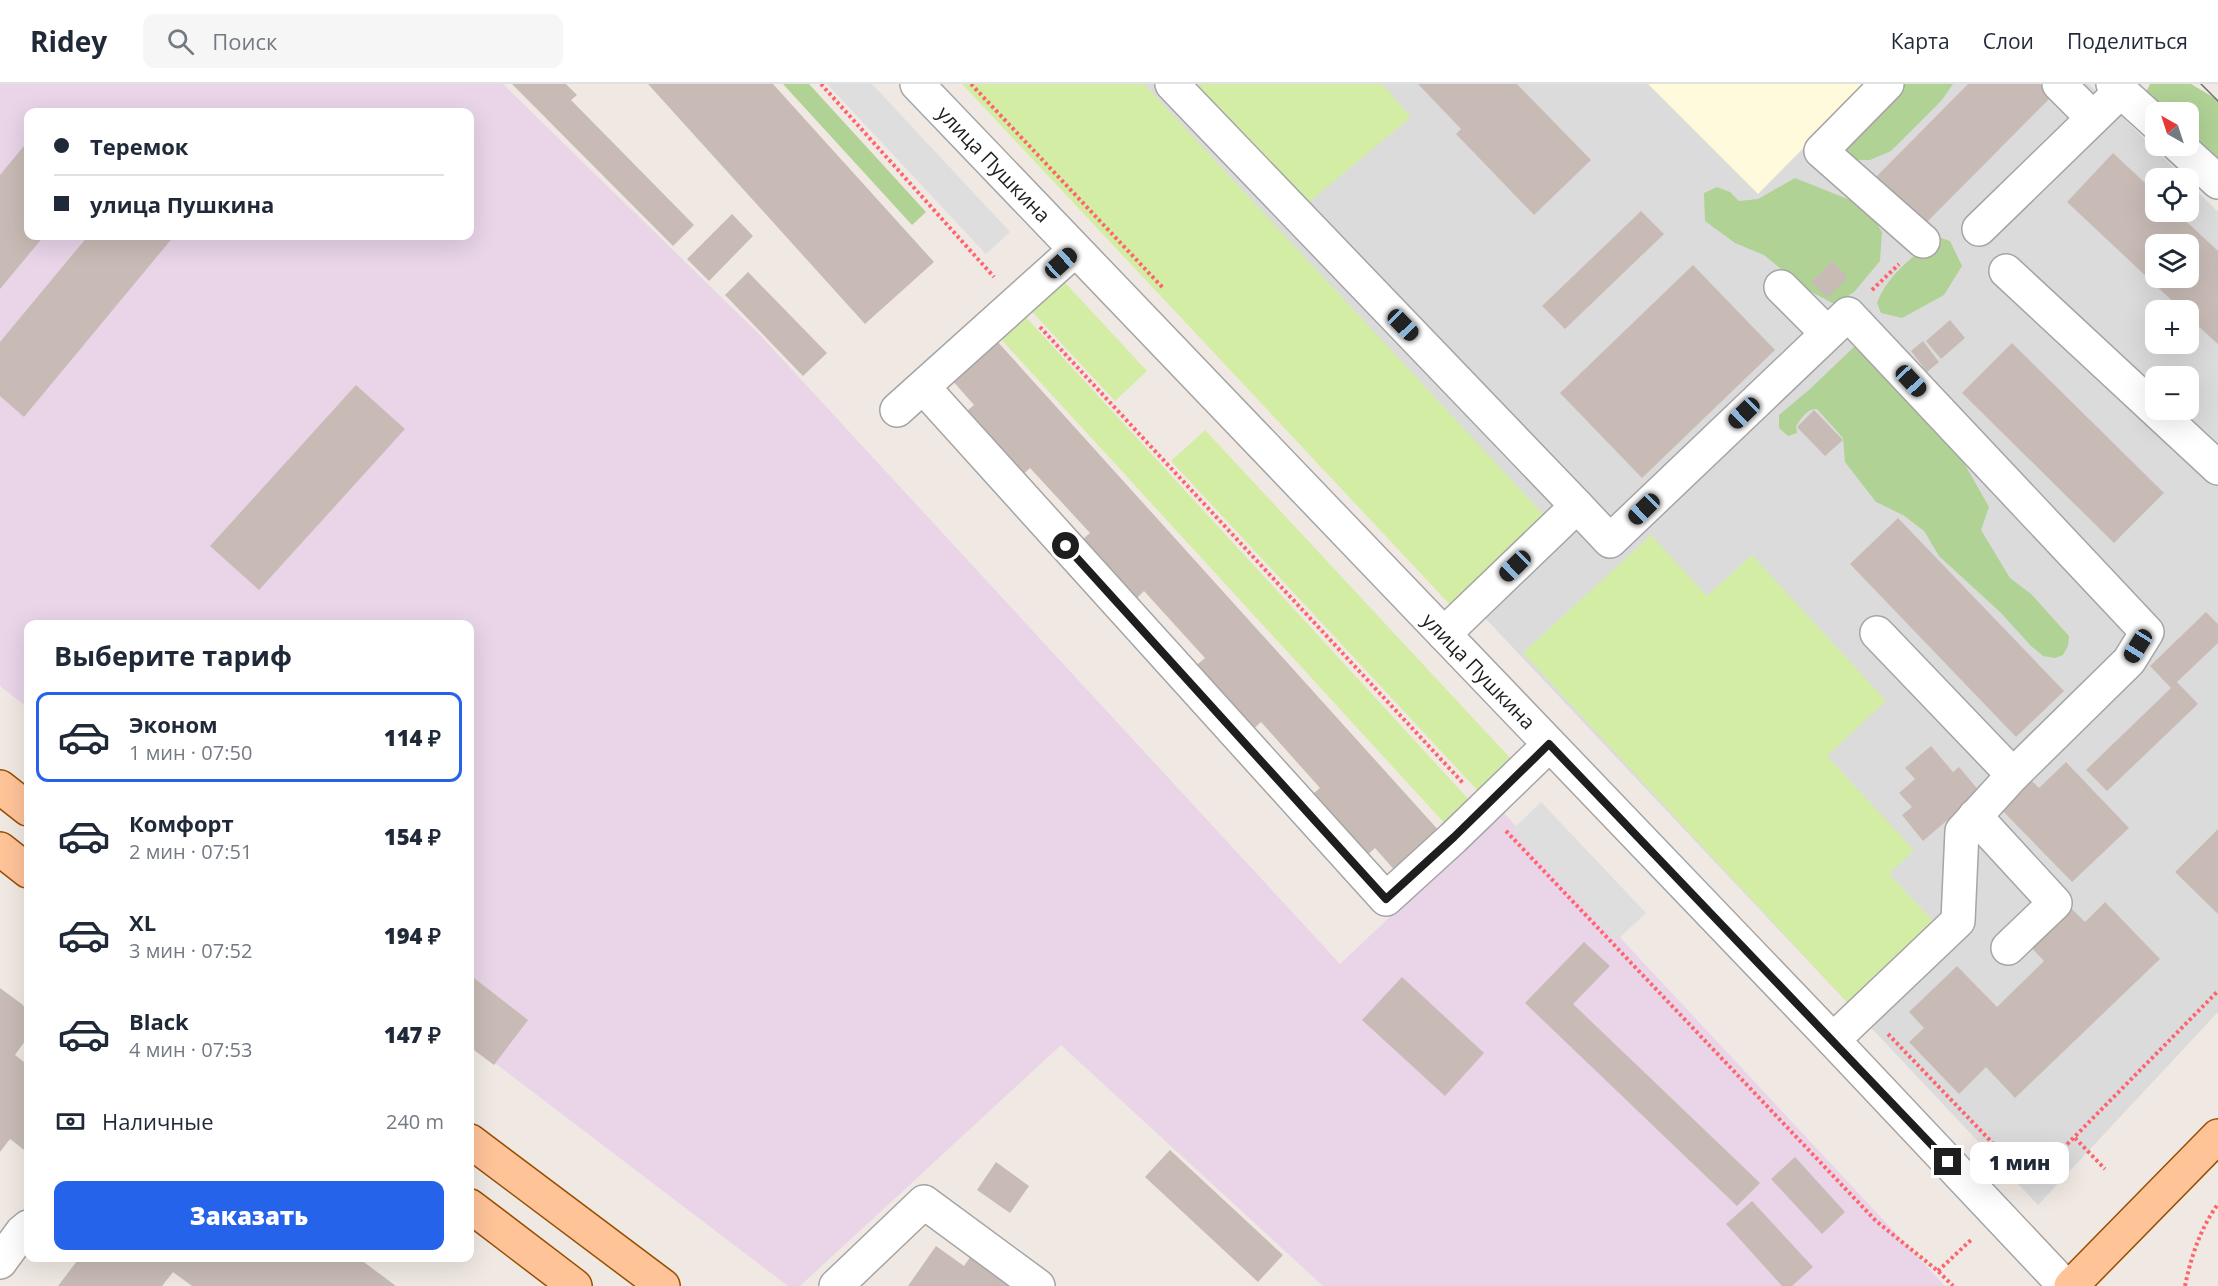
<!DOCTYPE html>
<html lang="ru">
<meta charset="utf-8">
<style>
:root{--surface:#fff;--page:#f6f6f7;--text:#1f2937;--muted:#747a83;--line:#e0e1e3;--accent:#2563eb}
body{margin:0;font-family:"Open Sans",sans-serif;background:var(--page);color:var(--text);height:100vh;display:flex;flex-direction:column;font-size:22px;white-space:nowrap}
*{box-sizing:border-box;margin:0}
p{font-size:20px;color:var(--muted)}
.icon{flex:none;width:33px;height:33px;fill:none;stroke:currentColor;stroke-width:2;stroke-linecap:round;stroke-linejoin:round}
.map{position:relative;flex:1;overflow:hidden}
.panel{position:absolute;left:24px;top:536px;width:450px;height:642px;display:flex;flex-direction:column;background:var(--surface);border-radius:12px;box-shadow:0 6px 24px #0002}
.panel>*{flex:none}
.banner{position:absolute;left:24px;top:24px;width:450px;height:132px;border-radius:12px;box-shadow:0 6px 24px #0002;display:grid;align-content:center;height:132px;padding:0 30px;background:var(--surface)}
.needle{width:39px;rotate:321deg}
.buttons{position:absolute;left:2145px;top:18px;display:grid;gap:12px}
.buttons a{display:grid;place-items:center;width:54px;height:54px;border-radius:12px;background:var(--surface);box-shadow:0 6px 24px #0002;font-size:30px}
.end{position:absolute;width:27px;height:27px;margin:-14px;border:8px solid #1e1e1e;background:#fff;box-shadow:0 0 0 3px #fff}
.from{border-radius:50%}
.bubble{position:absolute;height:42px;border-radius:12px;background:var(--surface);box-shadow:0 6px 24px #0002;font-size:20px;font-weight:800;line-height:42px;text-align:center}
.car{position:absolute;width:18px;height:36px;margin:-18px -9px;border-radius:8px;box-shadow:0 0 4px 2px #0007;background:linear-gradient(#222 24%,#8ab4d8 0 40%,#222 0 76%,#8ab4d8 0 86%,#222 0)}
.banner b{display:flex;align-items:center;gap:21px;height:57px;font-size:22px}
.banner b+b{border-top:2px solid var(--line)}
.banner i{width:15px;height:15px;background:var(--text)}
ul{padding:0;list-style:none}
li{display:flex;align-items:center;gap:18px;height:90px;margin:0 12px 9px;padding:0 18px;border:3px solid transparent;border-radius:12px}
li div{flex:1}
li b{display:block;font-size:22px}
li em{font-style:normal;font-weight:800}
li.selected{border-color:var(--accent)}
li>.icon{width:54px;height:54px;stroke-width:1.5}
h2{padding:0 30px;font-size:27px;line-height:72px}
.pay{display:flex;align-items:center;gap:15px;height:66px;padding:0 30px;font-size:22px}
.pay p{margin-inline-start:auto}
.action{display:flex;gap:12px;margin-top:auto;padding:12px 30px}
.action a{flex:1;height:69px;border-radius:12px;background:var(--accent);color:#fff;font-size:24px;font-weight:800;line-height:69px;text-align:center}
header{display:flex;align-items:center;gap:36px;box-sizing:border-box;height:84px;padding:0 30px;background:var(--surface);border-bottom:2px solid var(--line)}
header strong{font-size:28px}
nav{display:flex;gap:33px;margin-inline-start:auto;font-size:21px}
.search{width:420px;height:54px;background:var(--page);display:flex;align-items:center;gap:15px;box-sizing:border-box;padding:0 21px;border-radius:12px;color:var(--muted);font-size:22px}
.map>svg:first-child{display:block}
.residential{fill:#dcdbdb;fill-rule:evenodd}
.industrial{fill:#e9d4e8;fill-rule:evenodd}
.education{fill:#fffadc}
.grass{fill:#d3eda5}
.forest{fill:#b0d295}
.parking{fill:#dedede}
.building{fill:#c8bbb6;fill-rule:evenodd}
.lines{fill:none;stroke-linecap:round;stroke-linejoin:round}
.minor-casing{stroke:#a5a5a5;stroke-width:36}
.major-casing{stroke:#974f00;stroke-width:36}
.path{stroke:#ff646c;stroke-width:4;stroke-dasharray:3 3;stroke-linecap:butt}
.minor{stroke:#fff;stroke-width:33}
.major{stroke:#ffc398;stroke-width:33}
.tram{stroke:#6c6c6c;stroke-width:1.5}
.route{stroke:#1e1e1e;stroke-width:8}
.labels{text-anchor:middle;dominant-baseline:central;stroke-width:6;stroke-linejoin:round;paint-order:stroke}
.street-label{font-size:20px;fill:#1e1e1e;stroke:#fff}
</style>
<header>
<strong>Ridey</strong>
<div class="search"><svg class="icon" aria-label="search" viewBox="0 0 24 24"><circle cx="10" cy="10" r="6"/><path d="M15 15l6 6"/></svg>Поиск</div>
<nav><a>Карта</a><a>Слои</a><a>Поделиться</a></nav>
</header>
<div class="map">
<svg width="2218" height="1202" viewBox="0 0 2218 1202">
<rect width="100%" height="100%" fill="#f0e9e3"/>
<path class="residential" d="M982,0h1107l95,94h-28v34h32l1,-29 29,29v800l-180,193zM2156,160h32v34h-32zM2156,226h32v34h-32zM2156,292h32v34h-32z"/>
<path class="industrial" d="M0,0h503l257,251 580,629 162,-153 443,475h-622l-262,-241 -261,241h-12l-318,-242v-420h-442v84l-28,-22zM28,28h442v124h-442z"/>
<path class="education" d="M1648,0h219l-109,110z"/>
<g class="grass">
<path d="M962,0h182l401,432 -91,93z"/>
<path d="M1193,0h189l29,33 -104,87z"/>
<path d="M1057,190l90,97 -32,30 -90,-97z"/>
<path d="M1023,230l449,489 -25,23 -449,-490z"/>
<path d="M1205,346l308,331 -33,32 -309,-332z"/>
<path d="M1651,451l56,61 45,-41 134,146 -59,55 87,94 -25,24 45,48 -87,80 -324,-349z"/>
</g>
<g class="forest">
<path d="M783,0h26l117,128 -14,13z"/>
<path d="M1873,0h80l-11,16 -51,51 -21,9h-15l-18,-17z"/>
<path d="M2150,0h41l27,16v73l-30,-27v-34h-32l-12,-16z"/>
<path d="M1795,94l70,28 17,26 -2,29 -25,30 -19,14 -32,-17 -40,-33 -29,-12 -30,-22 -1,-28 13,-6 13,5 9,9 19,-2z"/>
<path d="M1941,154l9,3 12,25 -18,29 -42,23 -21,-5 -4,-10c10,-28 36,-46 58,-64z"/>
<path d="M1856,261l68,71 40,47 25,44 -8,23 29,48 21,16 38,42 -1,10 -5,9 -8,3 -12,-2 -12,-10 -30,-33 -62,-57 -15,-25 -21,-16 -27,-13 -31,-40 -2,-24 -26,-29c-10,-1 -16,10 -21,17l1,7 -9,3 -9,-8v-13l31,-26z"/>
</g>
<g class="parking">
<path d="M827,0h45l138,148 -24,22z"/>
<path d="M1541,718l105,111 -30,28 -104,-111z"/>
</g>
<g class="building">
<path d="M512,0h54l11,11 -6,5 123,125 -21,21z"/>
<path d="M648,0h125l161,178 -69,62z"/>
<path d="M1418,0h99l74,76 -57,55 -78,-81 5,-5z"/>
<path d="M1968,0h72l12,12 -130,131 -48,-48z"/>
<path d="M28,57v95h16l-44,53v-114z"/>
<path d="M2113,69l43,40v19h20l42,39v93l-30,-27v-7h-6l-115,-108zM2156,160h32v34h-32z"/>
<path d="M1641,127l23,23 -99,95 -23,-23z"/>
<path d="M732,130l21,22 -44,45 -22,-22z"/>
<path d="M88,152h86l-150,181 -24,-21v-54z"/>
<path d="M1832,177l16,16 -21,21 -16,-16z"/>
<path d="M1693,181l82,85 -133,128 -82,-85z"/>
<path d="M748,188l79,81 -24,23 -78,-81z"/>
<path d="M1950,236l15,18 -24,21 -15,-18z"/>
<path d="M996,256l445,493 -44,40 -22,-25 -11,10 -55,-61 11,-9 -59,-66 -12,11 -57,-64 13,-11 -61,-67 -13,13 -54,-60 13,-11 -60,-65 -11,10 -57,-63 12,-10 -22,-25z"/>
<path d="M1923,257l16,21 -12,10 -16,-21z"/>
<path d="M2012,259l152,150 -50,50 -152,-150z"/>
<path d="M356,301l49,44 -146,161 -49,-44z"/>
<path d="M1814,326l29,30 -18,16 -28,-29z"/>
<path d="M1898,434l166,173 -48,46 -166,-173z"/>
<path d="M2206,528l12,12v19l-41,39 21,22 -91,87 -21,-21 85,-82 -21,-22z"/>
<path d="M1931,662l22,26 6,-5 21,25 -57,49 -21,-26 10,-8 -13,-14 16,-14 -10,-11z"/>
<path d="M2066,678l63,66 -57,54 -72,-74 30,-29 9,9z"/>
<path d="M2218,745v85l-43,-42z"/>
<path d="M2105,818l55,57 -145,139 -29,-31 -27,27 -50,-52 15,-14 -15,-16 48,-46 40,41 47,-46 -16,-17 41,-38 16,16z"/>
<path d="M1584,858l26,24 -37,38 187,179 -23,23 -212,-203z"/>
<path d="M470,891l58,45 -34,45 -24,-18z"/>
<path d="M1402,893l82,76 -39,43 -83,-76z"/>
<path d="M0,904l23,17 5,12v20l-13,18 13,10v88l-18,-14 -10,13z"/>
<path d="M1170,1066l113,105 -25,27 -113,-105z"/>
<path d="M1795,1073l50,55 -23,22 -51,-55z"/>
<path d="M996,1078l33,24 -19,27 -33,-23z"/>
<path d="M1752,1117l61,66 -21,19h-10l-56,-62z"/>
<path d="M936,1162l28,20 7,-10 42,30h-105z"/>
<path d="M80,1173h277l39,29h-204l-19,-14 -11,14h-104z"/>
</g>
<g class="lines">
<defs>
<g id="minor">
<path d="M917,0l916,956 232,246"/>
<path d="M1172,0l405,422 -133,128"/>
<path d="M1887,0l-66,67 102,90"/>
<path d="M2059,0l34,34"/>
<path d="M2113,0l43,39"/>
<path d="M2179,62l39,36"/>
<path d="M1979,145l142,-138"/>
<path d="M2006,187l212,197"/>
<path d="M1781,203l46,46"/>
<path d="M923,303l463,512 67,-61 96,-93"/>
<path d="M897,326l178,-160"/>
<path d="M1577,422l33,35 238,-227 299,318 -18,29 -116,114 -51,56 -4,90 -125,119"/>
<path d="M1877,549l136,142"/>
<path d="M1975,732l80,87 -47,45"/>
<path d="M0,1178l22,-30 6,-5"/>
<path d="M836,1202l88,-84 114,84"/>
</g>
<g id="major">
<path d="M0,703l28,22"/>
<path d="M0,765l28,22"/>
<path d="M470,1057l193,145"/>
<path d="M470,1122l105,80"/>
<path d="M2071,1202l147,-150"/>
</g>
</defs>
<use href="#minor" class="minor-casing"/>
<use href="#major" class="major-casing"/>
<g class="path">
<path d="M821,0l173,193"/>
<path d="M971,0l192,204"/>
<path d="M1872,206l27,-26"/>
<path d="M1040,243l423,456"/>
<path d="M1506,747l370,390 62,50 15,15"/>
<path d="M1888,950l142,148 188,-191"/>
<path d="M2075,1054l30,31"/>
<path d="M1938,1187l35,-33"/>
<path d="M2185,1202c6,-29 15,-57 33,-82"/>
</g>
<use href="#minor" class="minor"/>
<use href="#major" class="major"/>
<path class="tram" d="M2201,0l17,17"/>
</g>
<g class="lines">
<path class="route" d="M1066,462l320,353 68,-62 95,-93 399,418"/>
</g>
<g class="labels">
<g class="street-label">
<text transform="translate(994 80) rotate(46)">улица Пушкина</text>
<text transform="translate(1479 587) rotate(46)">улица Пушкина</text>
</g>
</g>
</svg>
<div class="buttons">
<a><svg class="needle" viewBox="-14 -14 28 28"><path d="M0-13l5 13h-10z" fill="#e53935"/><path d="M0 13l5-13h-10z" fill="#747a83"/></svg></a>
<a><svg class="icon" aria-label="locate" viewBox="0 0 24 24"><circle cx="12" cy="12" r="6"/><path d="M12 2v4M12 18v4M2 12h4M18 12h4"/></svg></a>
<a><svg class="icon" aria-label="layers" viewBox="0 0 24 24"><path d="M12 4l9 5-9 5-9-5zM3 14l9 5 9-5"/></svg></a>
<a>+</a>
<a>−</a>
</div>
<i class="end from" style="left:1066px;top:462px"></i>
<i class="end" style="left:1948px;top:1078px"></i>
<div class="bubble" style="left:1970px;top:1058px;width:99px">1 мин</div>
<i class="car" style="left:1061px;top:179px;rotate:48deg"></i>
<i class="car" style="left:1403px;top:241px;rotate:136deg"></i>
<i class="car" style="left:1911px;top:297px;rotate:137deg"></i>
<i class="car" style="left:1744px;top:329px;rotate:226deg"></i>
<i class="car" style="left:1644px;top:425px;rotate:226deg"></i>
<i class="car" style="left:1515px;top:482px;rotate:226deg"></i>
<i class="car" style="left:2138px;top:562px;rotate:212deg"></i>
<div class="banner">
<b><i class="from"></i>Теремок</b>
<b><i></i>улица Пушкина</b>
</div>
<section class="panel">
<h2>Выберите тариф</h2>
<ul>
<li class="selected"><svg class="icon" aria-label="car" viewBox="0 0 24 24"><path d="M5 17H2v-5l4-1 3-4h7l3 4 3 1v5h-3M9 17h6M6 11h13"/><circle cx="7" cy="17" r="2"/><circle cx="17" cy="17" r="2"/></svg><div><b>Эконом</b><p>1 мин · 07:50</p></div><em>114 ₽</em></li>
<li><svg class="icon" aria-label="car" viewBox="0 0 24 24"><path d="M5 17H2v-5l4-1 3-4h7l3 4 3 1v5h-3M9 17h6M6 11h13"/><circle cx="7" cy="17" r="2"/><circle cx="17" cy="17" r="2"/></svg><div><b>Комфорт</b><p>2 мин · 07:51</p></div><em>154 ₽</em></li>
<li><svg class="icon" aria-label="car" viewBox="0 0 24 24"><path d="M5 17H2v-5l4-1 3-4h7l3 4 3 1v5h-3M9 17h6M6 11h13"/><circle cx="7" cy="17" r="2"/><circle cx="17" cy="17" r="2"/></svg><div><b>XL</b><p>3 мин · 07:52</p></div><em>194 ₽</em></li>
<li><svg class="icon" aria-label="car" viewBox="0 0 24 24"><path d="M5 17H2v-5l4-1 3-4h7l3 4 3 1v5h-3M9 17h6M6 11h13"/><circle cx="7" cy="17" r="2"/><circle cx="17" cy="17" r="2"/></svg><div><b>Black</b><p>4 мин · 07:53</p></div><em>147 ₽</em></li>
</ul>
<div class="pay"><svg class="icon" aria-label="cash" viewBox="0 0 24 24"><path d="M3 7h18v10H3z"/><circle cx="12" cy="12" r="2"/></svg>Наличные<p>240 m</p></div>
<div class="action"><a>Заказать</a></div>
</section>
</div>
